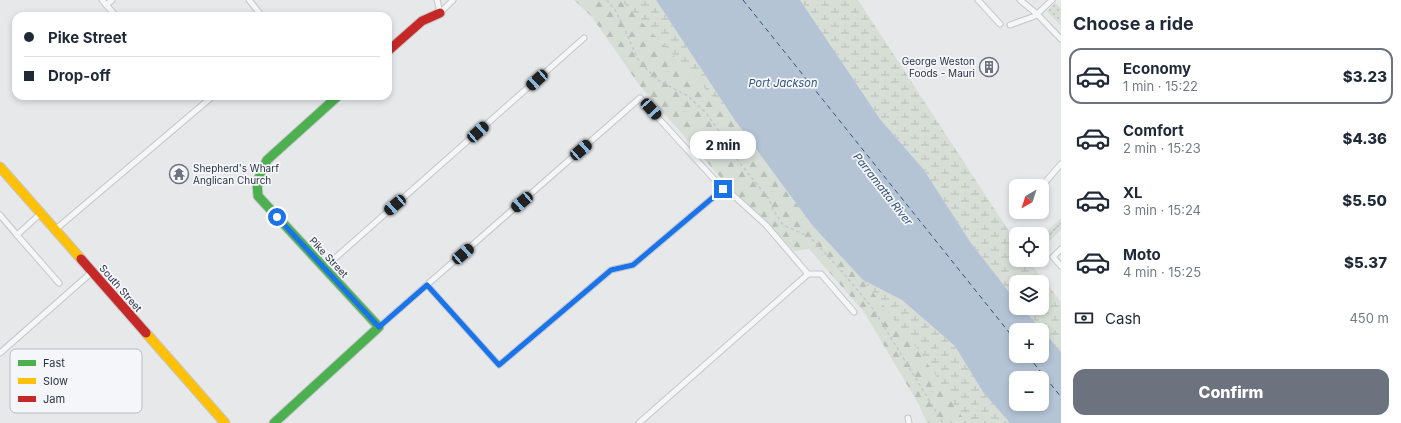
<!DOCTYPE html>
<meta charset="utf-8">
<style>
:root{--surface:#fff;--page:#f6f6f7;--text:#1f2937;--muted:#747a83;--line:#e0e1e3;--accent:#6c737f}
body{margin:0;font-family:Inter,sans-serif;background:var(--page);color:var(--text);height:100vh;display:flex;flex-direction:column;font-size:15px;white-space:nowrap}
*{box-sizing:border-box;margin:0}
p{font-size:13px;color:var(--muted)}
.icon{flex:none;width:22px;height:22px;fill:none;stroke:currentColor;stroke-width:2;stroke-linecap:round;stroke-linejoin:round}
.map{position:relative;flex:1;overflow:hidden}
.panel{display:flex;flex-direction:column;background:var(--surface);width:340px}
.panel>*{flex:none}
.hud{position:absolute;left:12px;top:12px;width:380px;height:88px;border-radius:12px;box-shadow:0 2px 6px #0003;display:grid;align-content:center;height:88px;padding:0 12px;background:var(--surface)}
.needle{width:26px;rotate:219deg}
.tools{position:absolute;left:1009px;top:179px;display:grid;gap:8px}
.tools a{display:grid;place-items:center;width:40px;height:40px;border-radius:8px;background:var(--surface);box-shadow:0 2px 6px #0003;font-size:20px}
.end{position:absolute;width:18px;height:18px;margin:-9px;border:5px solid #1a73e8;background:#fff;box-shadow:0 0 0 2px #fff}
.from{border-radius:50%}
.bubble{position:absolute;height:28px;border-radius:12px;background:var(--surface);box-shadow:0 2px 6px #0003;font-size:13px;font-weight:800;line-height:28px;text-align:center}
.car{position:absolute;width:12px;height:24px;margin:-12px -6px;border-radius:5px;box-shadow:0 0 3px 1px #0007;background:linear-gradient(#222 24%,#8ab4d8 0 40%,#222 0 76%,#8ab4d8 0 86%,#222 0)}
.hud b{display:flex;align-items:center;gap:14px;height:38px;font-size:15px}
.hud b+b{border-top:1px solid var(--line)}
.hud i{width:10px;height:10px;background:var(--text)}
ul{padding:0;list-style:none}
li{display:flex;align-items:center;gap:12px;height:56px;margin:0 8px 6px;padding:0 4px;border:2px solid transparent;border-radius:12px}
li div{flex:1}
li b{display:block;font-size:15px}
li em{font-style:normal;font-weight:800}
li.active{border-color:var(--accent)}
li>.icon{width:36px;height:36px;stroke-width:1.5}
h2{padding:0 12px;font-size:18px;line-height:48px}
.pay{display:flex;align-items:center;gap:10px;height:44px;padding:0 12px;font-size:15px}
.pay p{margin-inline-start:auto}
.cta{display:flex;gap:8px;margin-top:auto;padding:8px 12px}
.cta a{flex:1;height:46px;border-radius:12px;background:var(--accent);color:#fff;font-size:16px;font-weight:800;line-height:46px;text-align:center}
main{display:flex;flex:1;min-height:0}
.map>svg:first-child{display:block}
.grass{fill:url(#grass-dots)}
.forest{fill:url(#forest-firs)}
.wetland{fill:url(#wetland-marsh)}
.water{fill:#b4c4d5;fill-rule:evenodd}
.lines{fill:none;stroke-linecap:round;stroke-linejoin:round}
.ferry{stroke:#34527a;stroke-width:1;stroke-dasharray:5 4;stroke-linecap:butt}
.lane-casing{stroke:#c4c6c8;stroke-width:7}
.fast-casing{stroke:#c4c6c8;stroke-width:11}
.slow-casing{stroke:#c4c6c8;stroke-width:11}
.jam-casing{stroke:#c4c6c8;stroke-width:11}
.path{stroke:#c5c6ca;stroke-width:1.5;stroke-dasharray:3 3;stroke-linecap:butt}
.lane{stroke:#f5f6f7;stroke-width:5}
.fast{stroke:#4caf50;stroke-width:9}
.slow{stroke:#ffc107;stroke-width:9}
.jam{stroke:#c62828;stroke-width:9}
.route{stroke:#1a73e8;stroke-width:5}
.labels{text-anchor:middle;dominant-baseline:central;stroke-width:3.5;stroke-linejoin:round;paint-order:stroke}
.poi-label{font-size:10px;fill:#2b3445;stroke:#f4f6f9;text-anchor:end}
.street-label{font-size:10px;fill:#2b3445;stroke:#f4f6f9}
.water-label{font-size:11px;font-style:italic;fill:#34527a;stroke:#f4f6f9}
.key{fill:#f4f6f9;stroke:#b8bcc3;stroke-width:1}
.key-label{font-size:11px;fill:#2b3445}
</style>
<main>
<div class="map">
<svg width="1061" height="423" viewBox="0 0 1061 423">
<defs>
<pattern id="grass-dots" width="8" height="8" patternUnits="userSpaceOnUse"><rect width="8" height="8" fill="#d6ded6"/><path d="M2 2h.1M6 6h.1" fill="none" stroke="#b8bfb9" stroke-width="1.8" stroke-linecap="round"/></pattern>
<pattern id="forest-firs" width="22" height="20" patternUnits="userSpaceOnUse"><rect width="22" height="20" fill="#d6ded6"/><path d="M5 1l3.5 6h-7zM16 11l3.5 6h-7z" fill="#b8bfb9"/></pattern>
<pattern id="wetland-marsh" width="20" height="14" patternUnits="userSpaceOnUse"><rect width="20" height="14" fill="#d6ded6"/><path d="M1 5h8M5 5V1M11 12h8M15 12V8" fill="none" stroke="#b8bfb9"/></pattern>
</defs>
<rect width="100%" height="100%" fill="#e6e8ea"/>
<g class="grass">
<path d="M1055,3l6,6v17l-14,-15z"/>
<path d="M1061,218v12l-19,18v-12z"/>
</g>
<path class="forest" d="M574,0h47l113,119 78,106 66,70 47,64 38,59 -4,5h-32l-8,-18 -55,-93 -55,-63 -15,2 -66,-65 -88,-100 -48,-69z"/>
<g class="wetland">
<path d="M621,0h35l78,119 -107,-112z"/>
<path d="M800,0h58l158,242v18h12l33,42v50l-39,-44h20v-26h-26v19l-4,-5 -41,-53 -47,-73 -44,-51z"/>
<path d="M863,280l39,20 53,46 28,46 28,31h-52l4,-5 -38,-59z"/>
</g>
<path class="water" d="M656,0h144l80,119 44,51 47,73 45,58v7h6l20,22h-26v26h26v-26l19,22v71h-51l-27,-31 -28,-46 -53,-46 -39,-20 -51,-55 -78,-106zM1016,378h26v26h-26z"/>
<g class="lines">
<g class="ferry">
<path d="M743,0l273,341"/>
<path d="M1028,356l33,41"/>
</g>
<defs>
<g id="lane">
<path d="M102,0l14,16"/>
<path d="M249,0l13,16"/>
<path d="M437,0l3,12"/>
<path d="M978,0l22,24"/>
<path d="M1020,0l17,14 24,25"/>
<path d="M106,5l6,-5"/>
<path d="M441,12l12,-12"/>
<path d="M1010,25l25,-9 17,-16"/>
<path d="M1042,186l19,-22"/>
<path d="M40,214l-23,21 42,48"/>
<path d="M0,215l17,20"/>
<path d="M56,229l157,-133"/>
<path d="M1061,249l-8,8 8,9"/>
<path d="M325,267l259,-229"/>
<path d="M808,274h13l33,38"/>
<path d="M380,326l260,-228 83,91 -90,76 -22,5 -112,95 -72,-80"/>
<path d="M0,353l92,-81"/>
<path d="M908,418l1,5"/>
<path d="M639,423l169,-149 -42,-49 -32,-29"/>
</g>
<path id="fast" d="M274,423l105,-96 -121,-131 -1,-14 10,-22 71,-64"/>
<g id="slow">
<path d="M0,167l81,92"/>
<path d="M146,333l79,90"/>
</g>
<g id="jam">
<path d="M388,51l34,-30 18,-8"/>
<path d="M81,259l65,74"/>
</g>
</defs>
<use href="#lane" class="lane-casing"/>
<use href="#fast" class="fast-casing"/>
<use href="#slow" class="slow-casing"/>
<use href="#jam" class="jam-casing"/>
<g class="path">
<path d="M607,0l8,10 8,15 14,33 19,21 32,17 18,17 16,22 13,22 34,42 5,12 9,14 27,12 29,31 35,42 69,113"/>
<path d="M1042,242l19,-19"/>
</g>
<use href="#lane" class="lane"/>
<use href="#fast" class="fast"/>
<use href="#slow" class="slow"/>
<use href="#jam" class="jam"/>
</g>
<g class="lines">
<path class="route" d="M277,217l102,110 48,-42 72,80 112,-95 22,-5 90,-76"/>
</g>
<defs>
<symbol id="building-ring" viewBox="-11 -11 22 22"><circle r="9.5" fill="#f4f6f9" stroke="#6c737f" stroke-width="1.5"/><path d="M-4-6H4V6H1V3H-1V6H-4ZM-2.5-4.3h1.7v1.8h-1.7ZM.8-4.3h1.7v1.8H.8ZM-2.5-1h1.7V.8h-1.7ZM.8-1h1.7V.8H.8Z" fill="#6c737f"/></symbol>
<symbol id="temple-ring" viewBox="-11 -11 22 22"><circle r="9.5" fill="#f4f6f9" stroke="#6c737f" stroke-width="1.5"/><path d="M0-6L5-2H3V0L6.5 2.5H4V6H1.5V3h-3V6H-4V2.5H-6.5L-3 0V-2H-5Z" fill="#6c737f"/></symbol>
</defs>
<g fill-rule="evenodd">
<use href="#building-ring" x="978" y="56" width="22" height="22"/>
<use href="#temple-ring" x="168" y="163" width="22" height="22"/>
</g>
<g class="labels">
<g class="poi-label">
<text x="975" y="61">George Weston<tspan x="975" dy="12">Foods - Mauri</tspan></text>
<text x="193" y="168" text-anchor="start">Shepherd's Wharf<tspan x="193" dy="12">Anglican Church</tspan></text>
</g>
<g class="street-label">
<text transform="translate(329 257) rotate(47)">Pike Street</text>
<text transform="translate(121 288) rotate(49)">South Street</text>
</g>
<g class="water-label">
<text x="783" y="83">Port Jackson</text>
<text transform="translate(883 189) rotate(52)">Parramatta River</text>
</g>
</g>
<rect x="10" y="349" width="132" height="64" rx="6" class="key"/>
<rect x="18" y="360" width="18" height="6" fill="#4caf50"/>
<rect x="18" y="378" width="18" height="6" fill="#ffc107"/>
<rect x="18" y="396" width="18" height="6" fill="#c62828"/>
<g class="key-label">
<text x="43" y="367">Fast</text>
<text x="43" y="385">Slow</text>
<text x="43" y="403">Jam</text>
</g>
</svg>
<div class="tools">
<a><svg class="needle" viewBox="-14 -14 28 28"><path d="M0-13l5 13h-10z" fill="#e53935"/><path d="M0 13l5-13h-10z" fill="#747a83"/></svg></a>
<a><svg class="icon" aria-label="locate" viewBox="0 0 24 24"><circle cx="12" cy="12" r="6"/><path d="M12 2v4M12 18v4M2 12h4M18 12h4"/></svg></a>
<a><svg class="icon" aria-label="layers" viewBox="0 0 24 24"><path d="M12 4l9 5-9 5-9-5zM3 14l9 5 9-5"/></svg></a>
<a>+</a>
<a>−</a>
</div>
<i class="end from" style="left:277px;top:217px"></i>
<i class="end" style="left:723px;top:189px"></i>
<div class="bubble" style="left:690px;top:131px;width:66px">2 min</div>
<i class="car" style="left:537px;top:80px;rotate:228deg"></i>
<i class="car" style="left:651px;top:109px;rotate:138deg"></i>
<i class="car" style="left:478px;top:132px;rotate:48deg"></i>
<i class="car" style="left:581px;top:150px;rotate:49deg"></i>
<i class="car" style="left:522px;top:202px;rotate:229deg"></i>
<i class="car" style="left:395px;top:205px;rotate:229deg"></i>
<i class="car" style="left:463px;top:254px;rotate:49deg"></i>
<div class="hud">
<b><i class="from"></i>Pike Street</b>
<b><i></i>Drop-off</b>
</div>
</div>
<section class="panel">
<h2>Choose a ride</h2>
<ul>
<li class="active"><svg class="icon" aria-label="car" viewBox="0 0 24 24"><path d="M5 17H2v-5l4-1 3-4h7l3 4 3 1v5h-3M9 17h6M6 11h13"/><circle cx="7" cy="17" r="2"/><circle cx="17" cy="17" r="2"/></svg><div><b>Economy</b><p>1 min · 15:22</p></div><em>$3.23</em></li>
<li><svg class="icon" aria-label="car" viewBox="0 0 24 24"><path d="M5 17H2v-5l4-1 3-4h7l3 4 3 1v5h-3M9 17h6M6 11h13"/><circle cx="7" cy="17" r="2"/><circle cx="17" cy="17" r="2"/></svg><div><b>Comfort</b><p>2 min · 15:23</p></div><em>$4.36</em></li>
<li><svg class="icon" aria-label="car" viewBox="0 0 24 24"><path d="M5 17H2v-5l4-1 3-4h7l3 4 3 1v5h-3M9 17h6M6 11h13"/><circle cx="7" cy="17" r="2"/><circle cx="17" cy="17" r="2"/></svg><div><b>XL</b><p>3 min · 15:24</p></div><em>$5.50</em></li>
<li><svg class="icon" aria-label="car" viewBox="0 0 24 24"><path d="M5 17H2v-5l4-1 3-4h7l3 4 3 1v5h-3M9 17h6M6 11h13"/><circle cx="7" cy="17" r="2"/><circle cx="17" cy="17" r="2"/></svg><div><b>Moto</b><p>4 min · 15:25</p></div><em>$5.37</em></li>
</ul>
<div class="pay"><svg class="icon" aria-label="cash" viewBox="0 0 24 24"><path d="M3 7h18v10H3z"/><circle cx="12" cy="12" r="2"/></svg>Cash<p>450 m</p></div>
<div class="cta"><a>Confirm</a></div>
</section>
</main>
